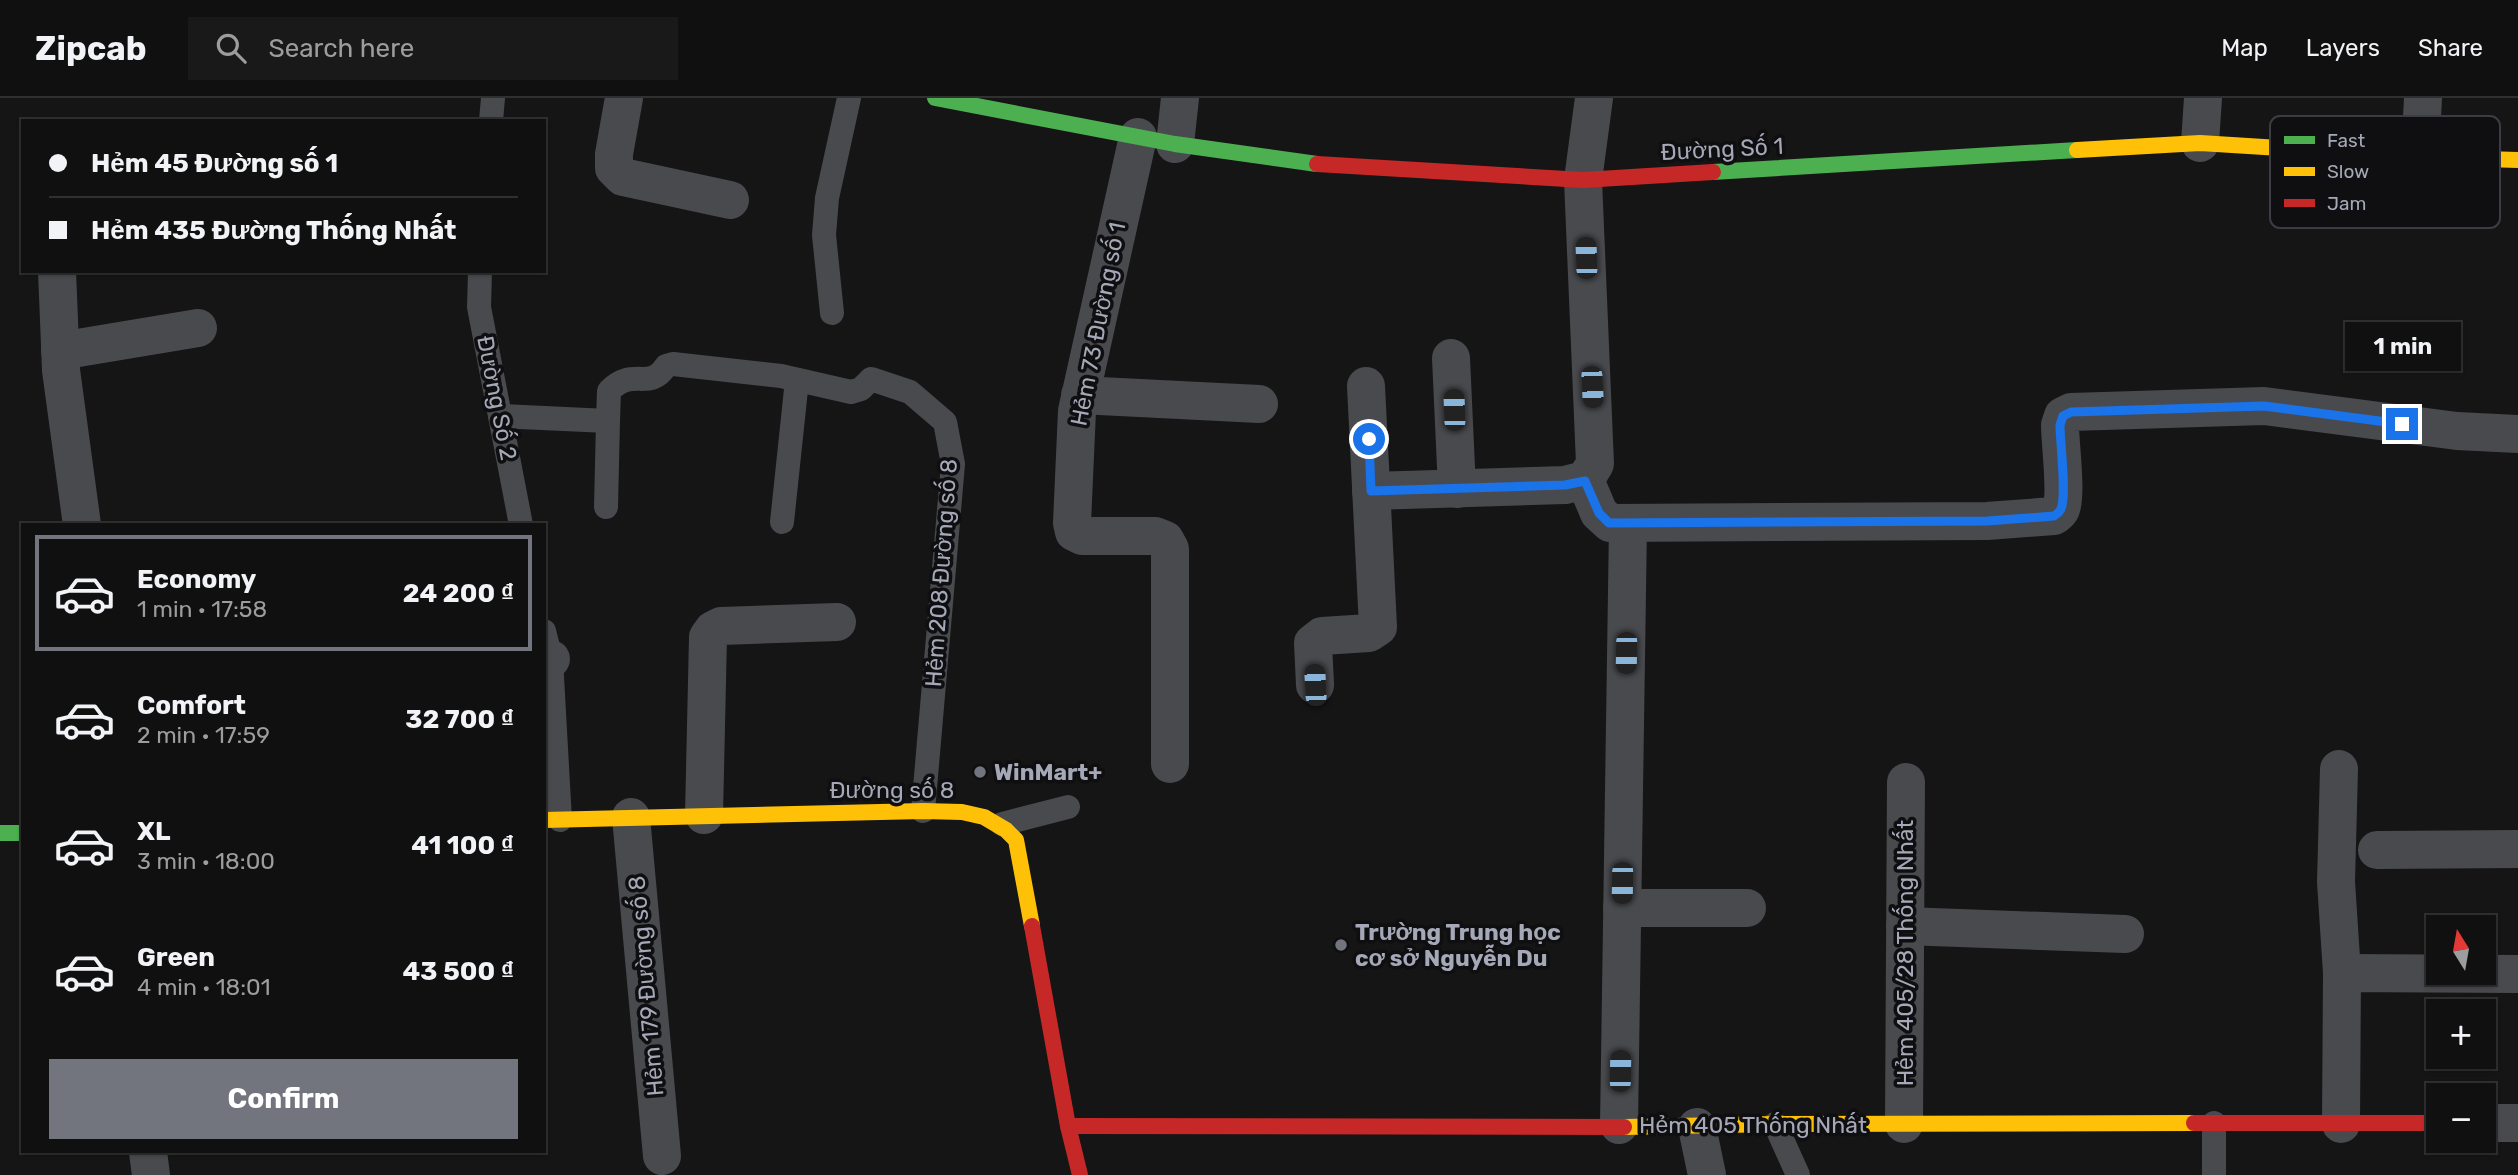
<!DOCTYPE html>
<meta charset="utf-8">
<style>
:root{--surface:#101010;--page:#191919;--text:#f1f3f6;--muted:#9c9d9f;--line:#303030;--accent:#73757e}
body{margin:0;font-family:Rubik,sans-serif;background:var(--page);color:var(--text);height:100vh;display:flex;flex-direction:column;font-size:26px;white-space:nowrap}
*{box-sizing:border-box;margin:0}
p{font-size:23px;color:var(--muted)}
.icon{flex:none;width:38px;height:38px;fill:none;stroke:currentColor;stroke-width:2;stroke-linecap:round;stroke-linejoin:round}
.map{position:relative;flex:1;overflow:hidden}
.details{position:absolute;left:21px;top:425px;width:525px;height:630px;display:flex;flex-direction:column;background:var(--surface);border-radius:0px;box-shadow:0 2px 5px #0004,0 0 0 2px var(--line)}
.details>*{flex:none}
.hud{position:absolute;left:21px;top:21px;width:525px;height:154px;border-radius:0px;box-shadow:0 2px 5px #0004,0 0 0 2px var(--line);display:grid;align-content:center;height:154px;padding:0 28px;background:var(--surface)}
.needle{width:46px;rotate:349deg}
.tools{position:absolute;left:2426px;top:817px;display:grid;gap:14px}
.tools a{display:grid;place-items:center;width:70px;height:70px;border-radius:0px;background:var(--surface);box-shadow:0 2px 5px #0004,0 0 0 2px var(--line);font-size:35px}
.end{position:absolute;width:32px;height:32px;margin:-16px;border:9px solid #1a73e8;background:#fff;box-shadow:0 0 0 4px #fff}
.from{border-radius:50%}
.bubble{position:absolute;height:49px;border-radius:0px;background:var(--surface);box-shadow:0 2px 5px #0004,0 0 0 2px var(--line);font-size:23px;font-weight:700;line-height:49px;text-align:center}
.car{position:absolute;width:21px;height:42px;margin:-21px -10px;border-radius:9px;box-shadow:0 0 5px 2px #0007;background:linear-gradient(#222 24%,#8ab4d8 0 40%,#222 0 76%,#8ab4d8 0 86%,#222 0)}
.hud b{display:flex;align-items:center;gap:24px;height:66px;font-size:26px}
.hud b+b{border-top:2px solid var(--line)}
.hud i{width:18px;height:18px;background:var(--text)}
ul{padding:12px 0 0;list-style:none}
li{display:flex;align-items:center;gap:21px;height:116px;margin:0 14px 10px;padding:0 14px;border:4px solid transparent;border-radius:0px}
li div{flex:1}
li b{display:block;font-size:26px}
li em{font-style:normal;font-weight:700}
li.on{border-color:var(--accent)}
li>.icon{width:63px;height:63px;stroke-width:1.5}
.action{display:flex;gap:14px;margin-top:auto;padding:14px 28px}
.action a{flex:1;height:80px;border-radius:0px;background:var(--accent);color:#fff;font-size:28px;font-weight:700;line-height:80px;text-align:center}
header{display:flex;align-items:center;gap:42px;box-sizing:border-box;height:98px;padding:0 35px;background:var(--surface);border-bottom:2px solid var(--line)}
header strong{font-size:33px}
nav{display:flex;gap:38px;margin-inline-start:auto;font-size:24px}
.search{width:490px;height:63px;background:var(--page);display:flex;align-items:center;gap:18px;box-sizing:border-box;padding:0 24px;border-radius:0px;color:var(--muted);font-size:26px}
.map>svg:first-child{display:block}
.lines{fill:none;stroke-linecap:round;stroke-linejoin:round}
.lane{stroke:#494a4e;stroke-width:24}
.street{stroke:#494a4e;stroke-width:38}
.fast{stroke:#4caf50;stroke-width:16}
.slow{stroke:#ffc107;stroke-width:16}
.jam{stroke:#c62828;stroke-width:16}
.route{stroke:#1a73e8;stroke-width:9}
.poi-dot{fill:#73757e;stroke:#0f0f11;stroke-width:2.5}
.labels{text-anchor:middle;dominant-baseline:central;stroke-width:7;stroke-linejoin:round;paint-order:stroke}
.street-label{font-size:23px;fill:#a5a8b7;stroke:#0f0f11}
.poi-label{font-size:23px;font-weight:bold;fill:#a5a8b7;stroke:#0f0f11;text-anchor:start}
.key{fill:#0f0f11;stroke:#3c3d43;stroke-width:2}
.key-label{font-size:19px;fill:#a5a8b7}
</style>
<header>
<strong>Zipcab</strong>
<div class="search"><svg class="icon" aria-label="search" viewBox="0 0 24 24"><circle cx="10" cy="10" r="6"/><path d="M15 15l6 6"/></svg>Search here</div>
<nav><a>Map</a><a>Layers</a><a>Share</a></nav>
</header>
<div class="map">
<svg width="2518" height="1077" viewBox="0 0 2518 1077">
<rect width="100%" height="100%" fill="#151515"/>
<g class="lines">
<g class="lane">
<path d="M491,23l2,-23"/>
<path d="M480,173l-1,36 42,218"/>
<path d="M832,215l-8,-78 3,-37 22,-100"/>
<path d="M500,318l108,5 1,-30c24,-25 40,1 57,-25l7,-2 108,12 70,16 10,-3 10,-10 39,13 35,30 8,42 -30,347"/>
<path d="M606,409l2,-86"/>
<path d="M782,424l15,-142"/>
<path d="M544,533l7,28 9,161"/>
<path d="M1002,726l66,-17"/>
<path d="M2214,1025v52"/>
<path d="M1775,1026l23,51"/>
</g>
<g class="street">
<path d="M624,0l-10,56v14l9,9 107,23"/>
<path d="M1138,39l-61,274 -5,112 2,9 8,4h73l10,4 5,9v215"/>
<path d="M2200,45l3,-45"/>
<path d="M1175,46l5,-46"/>
<path d="M2420,59l3,-59"/>
<path d="M57,173l4,99 21,155"/>
<path d="M60,253l138,-23"/>
<path d="M1451,260l6,131"/>
<path d="M1080,297l179,9"/>
<path d="M1585,382l14,33 11,10 377,-2 67,-5c4,-3 5,-3 7,-7 6,-15 -1,-66 -1,-84l3,-9 8,-4 193,-6 193,25 61,3"/>
<path d="M1371,393l194,-6 20,-5 10,-16 -12,-284 11,-82"/>
<path d="M544,561h7"/>
<path d="M1315,587l-2,-42 9,-7 47,-3 9,-6 -12,-241"/>
<path d="M2339,671l-3,113 6,91"/>
<path d="M704,717l4,-178 5,-7 8,-4 116,-4"/>
<path d="M631,719l31,339"/>
<path d="M2377,752l141,-1"/>
<path d="M1622,810h125"/>
<path d="M1905,828l220,8"/>
<path d="M2483,1025h35"/>
<path d="M1904,1026l2,-342"/>
<path d="M2341,1026l1,-151 176,1"/>
<path d="M1619,1027l9,-601"/>
<path d="M1697,1029l10,48"/>
<path d="M148,1054l3,23"/>
</g>
<g class="fast">
<path d="M935,0l240,46 142,20"/>
<path d="M1713,74l364,-22"/>
<path d="M0,735h23"/>
</g>
<g class="slow">
<path d="M2077,52l123,-7 220,14 98,3"/>
<path d="M544,722l379,-9 39,1 22,5 22,13 10,10 16,86"/>
<path d="M1624,1029l151,-3 419,-1"/>
</g>
<g class="jam">
<path d="M1317,66l266,16 130,-8"/>
<path d="M1032,828l36,200 12,49"/>
<path d="M2194,1025h244"/>
<path d="M1068,1028l556,1"/>
</g>
</g>
<g class="lines">
<path class="route" d="M1369,341l2,52 194,-6 20,-4 14,32 10,10 378,-2 67,-5c4,-3 5,-3 7,-7 6,-14 -1,-66 -1,-84l3,-9 8,-4 193,-6 138,18"/>
</g>
<g class="poi-dot">
<circle cx="980" cy="674" r="7"/>
<circle cx="1341" cy="847" r="7"/>
</g>
<g class="labels">
<g class="street-label">
<text transform="translate(1722 51) rotate(-3)">Đường Số 1</text>
<text transform="translate(1098 226) rotate(-79)">Hẻm 73 Đường số 1</text>
<text transform="translate(497 300) rotate(79)">Đường Số 2</text>
<text transform="translate(941 475) rotate(-86)">Hẻm 208 Đường số 8</text>
<text x="892" y="692">Đường số 8</text>
<text transform="translate(1905 855) rotate(-90)">Hẻm 405/28 Thống Nhất</text>
<text transform="translate(646 888) rotate(-95)">Hẻm 179 Đường số 8</text>
<text x="1753" y="1027">Hẻm 405 Thống Nhất</text>
</g>
<g class="poi-label">
<text x="994" y="674">WinMart+</text>
<text x="1355" y="834">Trường Trung học<tspan x="1355" dy="26">cơ sở Nguyễn Du</tspan></text>
</g>
</g>
<rect x="2270" y="18" width="230" height="112" rx="10" class="key"/>
<rect x="2284" y="38" width="31" height="8" fill="#4caf50"/>
<rect x="2284" y="69" width="31" height="9" fill="#ffc107"/>
<rect x="2284" y="101" width="31" height="8" fill="#c62828"/>
<g class="key-label">
<text x="2327" y="49">Fast</text>
<text x="2327" y="80">Slow</text>
<text x="2327" y="112">Jam</text>
</g>
</svg>
<div class="tools">
<a><svg class="needle" viewBox="-14 -14 28 28"><path d="M0-13l5 13h-10z" fill="#e53935"/><path d="M0 13l5-13h-10z" fill="#9c9d9f"/></svg></a>
<a>+</a>
<a>−</a>
</div>
<i class="end from" style="left:1369px;top:341px"></i>
<i class="end" style="left:2402px;top:326px"></i>
<div class="bubble" style="left:2345px;top:224px;width:116px">1 min</div>
<i class="car" style="left:1586px;top:160px;rotate:358deg"></i>
<i class="car" style="left:1592px;top:289px;rotate:177deg"></i>
<i class="car" style="left:1454px;top:312px;rotate:358deg"></i>
<i class="car" style="left:1626px;top:555px;rotate:181deg"></i>
<i class="car" style="left:1315px;top:587px;rotate:357deg"></i>
<i class="car" style="left:1622px;top:785px;rotate:181deg"></i>
<i class="car" style="left:1620px;top:973px;rotate:1deg"></i>
<div class="hud">
<b><i class="from"></i>Hẻm 45 Đường số 1</b>
<b><i></i>Hẻm 435 Đường Thống Nhất</b>
</div>
<section class="details">
<ul>
<li class="on"><svg class="icon" aria-label="car" viewBox="0 0 24 24"><path d="M5 17H2v-5l4-1 3-4h7l3 4 3 1v5h-3M9 17h6M6 11h13"/><circle cx="7" cy="17" r="2"/><circle cx="17" cy="17" r="2"/></svg><div><b>Economy</b><p>1 min · 17:58</p></div><em>24 200 ₫</em></li>
<li><svg class="icon" aria-label="car" viewBox="0 0 24 24"><path d="M5 17H2v-5l4-1 3-4h7l3 4 3 1v5h-3M9 17h6M6 11h13"/><circle cx="7" cy="17" r="2"/><circle cx="17" cy="17" r="2"/></svg><div><b>Comfort</b><p>2 min · 17:59</p></div><em>32 700 ₫</em></li>
<li><svg class="icon" aria-label="car" viewBox="0 0 24 24"><path d="M5 17H2v-5l4-1 3-4h7l3 4 3 1v5h-3M9 17h6M6 11h13"/><circle cx="7" cy="17" r="2"/><circle cx="17" cy="17" r="2"/></svg><div><b>XL</b><p>3 min · 18:00</p></div><em>41 100 ₫</em></li>
<li><svg class="icon" aria-label="car" viewBox="0 0 24 24"><path d="M5 17H2v-5l4-1 3-4h7l3 4 3 1v5h-3M9 17h6M6 11h13"/><circle cx="7" cy="17" r="2"/><circle cx="17" cy="17" r="2"/></svg><div><b>Green</b><p>4 min · 18:01</p></div><em>43 500 ₫</em></li>
</ul>
<div class="action"><a>Confirm</a></div>
</section>
</div>
